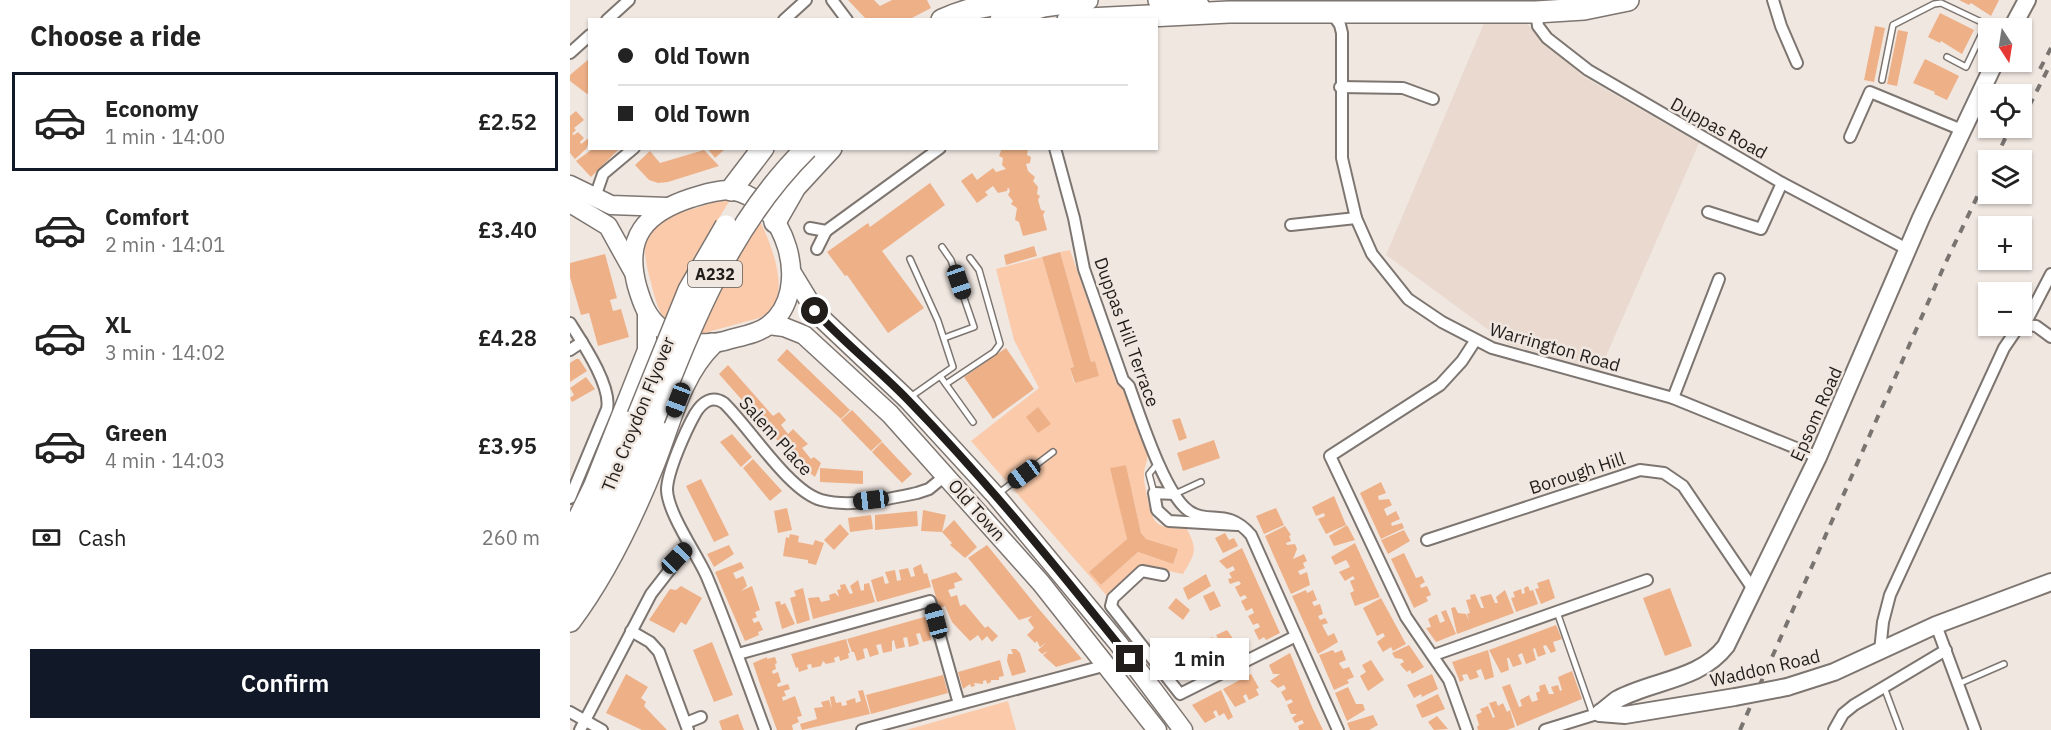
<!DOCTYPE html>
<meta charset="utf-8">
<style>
:root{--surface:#fff;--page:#f2f2f2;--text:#222;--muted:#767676;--line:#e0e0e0;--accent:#111827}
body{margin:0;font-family:"IBM Plex Sans",sans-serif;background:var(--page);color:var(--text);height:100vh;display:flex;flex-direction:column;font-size:22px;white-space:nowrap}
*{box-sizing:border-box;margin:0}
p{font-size:20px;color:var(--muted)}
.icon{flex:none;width:33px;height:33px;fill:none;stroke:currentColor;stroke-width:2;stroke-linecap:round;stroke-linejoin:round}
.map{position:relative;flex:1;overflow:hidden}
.drawer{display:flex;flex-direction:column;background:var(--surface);width:570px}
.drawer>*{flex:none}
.top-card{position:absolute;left:18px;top:18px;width:570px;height:132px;border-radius:0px;box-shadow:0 2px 4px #0004;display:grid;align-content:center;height:132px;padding:0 30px;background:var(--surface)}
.needle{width:39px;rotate:168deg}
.buttons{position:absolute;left:1408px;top:18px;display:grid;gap:12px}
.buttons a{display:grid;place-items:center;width:54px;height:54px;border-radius:0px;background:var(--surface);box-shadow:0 2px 4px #0004;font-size:30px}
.end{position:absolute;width:27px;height:27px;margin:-14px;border:8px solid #201d1b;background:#fff;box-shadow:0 0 0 3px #fff}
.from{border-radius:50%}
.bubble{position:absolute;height:42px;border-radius:0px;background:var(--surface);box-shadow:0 2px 4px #0004;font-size:20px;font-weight:600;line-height:42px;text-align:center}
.car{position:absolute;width:18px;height:36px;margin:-18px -9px;border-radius:8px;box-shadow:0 0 4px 2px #0007;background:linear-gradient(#222 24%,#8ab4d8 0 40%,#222 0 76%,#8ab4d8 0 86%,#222 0)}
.top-card b{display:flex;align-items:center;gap:21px;height:57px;font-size:22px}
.top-card b+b{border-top:2px solid var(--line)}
.top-card i{width:15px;height:15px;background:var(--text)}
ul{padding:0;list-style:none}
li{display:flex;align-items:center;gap:18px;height:99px;margin:0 12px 9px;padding:0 18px;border:3px solid transparent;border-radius:0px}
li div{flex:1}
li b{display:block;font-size:22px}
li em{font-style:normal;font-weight:600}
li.current{border-color:var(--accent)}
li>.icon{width:54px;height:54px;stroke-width:1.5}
h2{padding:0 30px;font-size:27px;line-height:72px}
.pay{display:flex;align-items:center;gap:15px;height:66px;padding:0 30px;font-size:22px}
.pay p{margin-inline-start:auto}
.button{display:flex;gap:12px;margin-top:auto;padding:12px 30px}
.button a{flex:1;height:69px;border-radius:0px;background:var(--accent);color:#fff;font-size:24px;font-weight:600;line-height:69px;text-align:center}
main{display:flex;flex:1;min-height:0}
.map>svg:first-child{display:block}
.built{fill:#ead9cf}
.green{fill:#facaaa;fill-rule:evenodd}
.building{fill:#eeb087}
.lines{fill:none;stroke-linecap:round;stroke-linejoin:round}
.lane-casing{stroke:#7d7570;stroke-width:8}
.street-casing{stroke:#7d7570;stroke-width:14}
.secondary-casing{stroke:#7d7570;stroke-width:20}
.primary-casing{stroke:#7d7570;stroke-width:21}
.highway-casing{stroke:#7d7570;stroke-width:24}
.lane{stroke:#fff;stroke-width:5}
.street{stroke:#fff;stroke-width:10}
.secondary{stroke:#fff;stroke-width:16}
.primary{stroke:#fff;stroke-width:18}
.highway{stroke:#fff;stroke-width:21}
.rail{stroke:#797470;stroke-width:4;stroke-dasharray:8 8;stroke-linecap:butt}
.secondary-bridge-casing{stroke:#7d7570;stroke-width:20;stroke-linecap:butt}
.highway-bridge-casing{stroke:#7d7570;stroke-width:24;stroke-linecap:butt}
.secondary-bridge{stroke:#fff;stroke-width:16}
.highway-bridge{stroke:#fff;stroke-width:21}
.route{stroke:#201d1b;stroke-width:8}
.labels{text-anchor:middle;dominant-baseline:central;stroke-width:5;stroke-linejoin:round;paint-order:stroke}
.shield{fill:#f0e7e1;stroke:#5e5a56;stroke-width:1.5}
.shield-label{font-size:16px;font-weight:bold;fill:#201d1b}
.street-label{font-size:18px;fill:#201d1b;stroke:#f0e7e1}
</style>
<main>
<section class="drawer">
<h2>Choose a ride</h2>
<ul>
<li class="current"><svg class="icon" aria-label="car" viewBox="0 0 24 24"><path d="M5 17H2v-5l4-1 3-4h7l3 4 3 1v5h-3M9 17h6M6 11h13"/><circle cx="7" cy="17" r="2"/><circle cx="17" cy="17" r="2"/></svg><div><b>Economy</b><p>1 min · 14:00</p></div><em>£2.52</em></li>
<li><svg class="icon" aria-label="car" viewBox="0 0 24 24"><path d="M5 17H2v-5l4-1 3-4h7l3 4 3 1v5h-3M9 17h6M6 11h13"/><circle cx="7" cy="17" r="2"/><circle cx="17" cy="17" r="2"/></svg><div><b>Comfort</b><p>2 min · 14:01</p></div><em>£3.40</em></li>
<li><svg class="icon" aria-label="car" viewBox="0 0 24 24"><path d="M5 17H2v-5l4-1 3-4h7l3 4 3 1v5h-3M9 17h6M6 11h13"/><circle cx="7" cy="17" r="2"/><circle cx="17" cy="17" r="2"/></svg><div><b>XL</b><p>3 min · 14:02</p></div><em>£4.28</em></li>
<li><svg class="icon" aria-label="car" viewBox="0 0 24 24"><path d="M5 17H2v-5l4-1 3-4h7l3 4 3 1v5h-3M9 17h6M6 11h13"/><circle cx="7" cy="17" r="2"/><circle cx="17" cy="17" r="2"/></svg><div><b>Green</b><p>4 min · 14:03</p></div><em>£3.95</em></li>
</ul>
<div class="pay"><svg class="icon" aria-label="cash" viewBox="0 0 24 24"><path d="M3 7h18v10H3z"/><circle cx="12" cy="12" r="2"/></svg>Cash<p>260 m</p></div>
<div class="button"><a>Confirm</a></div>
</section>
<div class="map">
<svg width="1481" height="730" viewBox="0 0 1481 730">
<rect width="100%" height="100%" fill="#f0e7e1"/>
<path class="built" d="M915,21l41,2 58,54 115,66 -99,227 -92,-26 -122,-89z"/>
<g class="green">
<path d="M666,0h358l-155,6z"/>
<path d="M160,200l-34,56 -30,66c-9,-13 -12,-28 -16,-43 -12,-44 -4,-56 39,-69 14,-4 27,-9 41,-10z"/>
<path d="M190,221c13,28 35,80 -1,97l-62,17 36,-76z"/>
<path d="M500,250l46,132 9,7 22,61c2,10 -2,13 -3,23 -1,7 2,16 3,23 6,31 9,31 40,33 11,21 8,25 -4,45l-43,-9 -33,31 -136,-155 68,-53 -25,-48 -18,-71 46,-12 32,110 -4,1 4,15 25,-7 -4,-15 -4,1 -31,-110zM556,465l15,68 5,6 31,10 -4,15 -35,-12 -37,33 -11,-13 37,-33 -16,-71z"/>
<path d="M438,701l8,29h-110z"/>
</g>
<g class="building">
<path d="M278,0h26l6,6 12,-6h35l4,8 -23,12h-41z"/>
<path d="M1389,0h40l-8,16 -20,-13 -2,2z"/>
<path d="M1370,13l34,17 -12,24 -21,-13 -1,2 -12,-6z"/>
<path d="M1305,26l10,2 -11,54 -10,-2z"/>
<path d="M1328,30l10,2 -11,54 -10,-2z"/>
<path d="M20,58v34l-3,2 -17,-13v-6z"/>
<path d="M1355,59l34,17 -12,24 -13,-6 1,-2 -22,-9z"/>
<path d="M6,111l8,9 -10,8 2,2 -4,4 2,1 4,-3 6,6 -4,4 1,2 9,-7v3l-4,9 -11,10 -5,-6v-37z"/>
<path d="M24,148h26l-29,29 -15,-16z"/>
<path d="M137,148h19l-11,10z"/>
<path d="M432,148h26l-1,7 4,2 -1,6 -4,1 2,7 7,6 -2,4 5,6 -1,7 3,2 -2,4 3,10 4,1 -2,4 4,15 -24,6 -4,-14 -4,-2 2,-12 -6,-4 2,-3 -5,-6 2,-4 -2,-4 -1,4 -9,2 -5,-7 -8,6 3,3 -11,8 -16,-22 11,-8 5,7 16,-12 3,4 10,-3 -4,-4 1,-7 -4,-2z"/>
<path d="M134,150l15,16 -51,16 -10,1 -9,-3 -14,-15 15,-14 10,12z"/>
<path d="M360,183l15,22 -63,46 42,57 -36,25 -41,-58 -2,1 -18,-24 41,-29 2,4z"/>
<path d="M464,246l3,10 -31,9 -2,-10z"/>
<path d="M490,252l31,110 4,-1 4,15 -24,7 -5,-15 4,-1 -32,-110z"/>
<path d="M35,254l12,44 -7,2 3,11 8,-2 8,28 -31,9 -9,-33 -8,2 -11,-38v-14z"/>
<path d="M436,348l28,41 -41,30 -29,-42z"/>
<path d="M217,349l63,61 -9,9 -64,-59z"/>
<path d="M6,359h3l8,12 -17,11v-19z"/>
<path d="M158,365l45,51 6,-4 7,8 -5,5 7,9 5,-5 15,15 -6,4 9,11 3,-2 7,6 -6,14 -5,-4 -2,2 -89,-101z"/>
<path d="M16,377l9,12 -23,13 -2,-4 4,-3 -4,-7z"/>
<path d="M468,407l13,17 -13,9 -12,-16z"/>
<path d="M282,410l30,31 -11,10 -30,-31z"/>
<path d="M610,418l7,20 -8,3 -7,-21z"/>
<path d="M162,434l20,23 -11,10 -21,-25z"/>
<path d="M644,440l6,18 -37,13 -6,-18z"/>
<path d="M312,442l30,32 -10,9 -30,-31z"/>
<path d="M183,459l29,32 -12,10 -27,-33z"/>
<path d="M556,465l15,68 5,6 32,10 -5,15 -35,-12 -37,33 -12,-13 38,-33 -17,-71z"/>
<path d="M250,468l43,3v13l-43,-2z"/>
<path d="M131,479l28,56 -15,7 -28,-56z"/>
<path d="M811,482l5,11 -8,3 1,4 10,-1 3,6 -8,4 3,7 9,-5 4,8 -9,4 1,3 10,-3 2,5 -23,11 -21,-46z"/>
<path d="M764,496l12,29 -20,9 -8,-15 7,-3 -1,-3 -8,3 -4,-9z"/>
<path d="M217,508l5,22 -14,3 -4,-22z"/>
<path d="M706,508l8,17 -20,9 -8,-18z"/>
<path d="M353,510l23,5 -4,17 -21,-1z"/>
<path d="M347,511l1,15 -43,4v-15z"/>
<path d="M301,515l2,14 -23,3 -2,-14z"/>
<path d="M384,520l23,27 -12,11 -15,-13 2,-2 -10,-11z"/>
<path d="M270,524l9,10 -15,16 -10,-10z"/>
<path d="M777,525l8,15 -21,6 -5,-10z"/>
<path d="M715,526l6,9 -2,1 2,5 -5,2 1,2 8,-1 2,5 -4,10 11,-5 3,7 -4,2 2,5 -7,3 2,4 7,-3 3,13 -19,9 -26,-58z"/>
<path d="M834,530l6,11 -22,13 -7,-14z"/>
<path d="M655,533l4,7 5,-2 4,8 -15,7 -8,-15z"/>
<path d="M220,534l9,2 -1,6 15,3 2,-5 9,3 -8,22 -8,-2v-3l-25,-4 3,-19 3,1z"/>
<path d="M785,543l25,54 -25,9 -5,-13 4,-2 -4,-10 5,-2 -2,-3 -8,5 -6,-9 11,-5 -2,-4 -2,-3 -11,5 -4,-8z"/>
<path d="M159,545l5,9 -20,13 -7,-13z"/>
<path d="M417,545l51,63 44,51 -26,8 -10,-9 -3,-3 5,-4 -6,3 -4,-4 9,-8 -7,5 -3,-6 -2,2 -8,-8 7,-7 -6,-8 4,-4 -13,4 -51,-62z"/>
<path d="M672,548l38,85 -14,7 -2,-3 -5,3 -5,-10 6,-3 -2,-4 -5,2 -5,-9 6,-3 -2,-5 -6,3 -5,-10 6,-3 -2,-3 -5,2 -5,-10 6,-3 -2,-3 -9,3 -2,-5 4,-1 -3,-5 6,-3 -2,-4 -6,3 -8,-8z"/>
<path d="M834,553l12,25 6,-2 3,6 -5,3 1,3 6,-2 4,9 -5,2 2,4 -14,7 -23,-49z"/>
<path d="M171,562l3,6 -11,5 3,6 7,-3 2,4 2,6 -6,5 11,-5 8,24 -5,2 2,5 -5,2 2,4 5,-2 4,9 -5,2 1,3 -14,6 -30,-69z"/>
<path d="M351,564l3,10 3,-1 4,14 -54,15 -6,-22 12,-4 2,8 4,-1 -4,-11 10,-2 2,11 4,-1 -2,-10 9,-2 3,9 4,-1 -2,-8z"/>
<path d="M386,572l7,8 -9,3 1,5 -7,2 3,7 6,-2 3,11 5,-2 20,24 3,-2 10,10 -6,6 -5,-6 -5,5 -4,-6 -8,6 -18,-19 -7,-16 -6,2 -8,-28z"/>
<path d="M636,574l5,12 -23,14 -5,-12z"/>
<path d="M979,579l6,19 -14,6 -6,-15 4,-1 -2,-5z"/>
<path d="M288,580l3,11 3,-1v-6l5,-1 6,19 -62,17 -5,-21 11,-1 2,5 9,-2 -1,-5 6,-2 4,4 -2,-7 4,-1 -1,-4 5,-1 5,10 3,-1 -3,-7z"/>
<path d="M111,586l21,12 -16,27 -5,-3 -7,11 -25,-13 21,-31 6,1z"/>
<path d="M958,586l2,5 3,-1 5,14 -22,8 -5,-14 4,-1 -2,-5 8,-3 1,5 3,-1 -1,-5z"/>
<path d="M233,588l7,32 -13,4 -7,-26 6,-2 -2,-5z"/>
<path d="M1100,588l22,58 -27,10 -22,-58z"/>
<path d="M736,590l1,3 6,-3 4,10 -5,2 2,4 6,-2 3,10 -5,2 2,4 5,-2 3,5 -6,2 6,11 6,-3 4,9 -20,12 -26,-58z"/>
<path d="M935,590l9,23 -57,21 -6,-26 4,-1 3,6 8,1 3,7 -2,-7 3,-1 -4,-13 5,-1 -1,-4 5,-1 6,14h3l-4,-11 11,-3 4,9h3l-2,-6z"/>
<path d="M644,591l7,15 -11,5 -7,-15z"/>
<path d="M606,598l14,12 -7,10 -15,-12z"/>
<path d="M811,598l25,46 -13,7 -2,-4 -8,5 -6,-10 8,-6 -2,-3 -6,3 -14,-28z"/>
<path d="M210,601l1,4 4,-2 10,21 -13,5 -7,-27z"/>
<path d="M876,610l10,24 -20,8 -10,-14 5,-1 -3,-8 9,-5 3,9 5,-2 -4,-9z"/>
<path d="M358,616l3,24 -8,2 -3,-9 -4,1 3,10 -10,3 -2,-10 -4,1 2,9 -9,2 -2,-9 -2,1v10l-9,2 -2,-9 -5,1 3,9 -9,3 -3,-9 -4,1 2,9 -8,3 -3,-9h-2l-5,-13z"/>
<path d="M986,625l6,14 -9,3 3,9 -5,2 -5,-8 -3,1 3,8 -8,3 -3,-9 -2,1 3,11 -10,4 -4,-11 -4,2 4,9 -9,3 -4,-9h-2l2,12 -8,3 -12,-23z"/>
<path d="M657,630l14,20 -59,30 -10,-22 11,-6 5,8 3,-2 -4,-8 11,-6 4,9 4,-2 -4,-8 10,-6 7,8 2,-2 -5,-8z"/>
<path d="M276,639l4,14h-2l1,5 -9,3 -1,-5 -5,2 1,4 -9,2 -3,-3 -2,5 -9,2 -1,-4 -4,1 1,4 -9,3 -1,-5 -2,1 -5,-14z"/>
<path d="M142,642l21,53 -19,7 -21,-52z"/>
<path d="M839,645l15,22 -12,7 -2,-4 -3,2 -4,-4 -3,-4 4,-2 -2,-3 -7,-1 -3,-5z"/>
<path d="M441,649h5l4,4 6,19 -14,4 -5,-15 1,-7h5z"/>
<path d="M763,650l2,3 7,-3 4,10 -7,3 1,2 3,4 6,-2 5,10 -7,3 2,3 -15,7 -15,-35z"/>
<path d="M918,650l6,27 -9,3 -4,-11 -5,2 3,6 -9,3 -3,-6 -5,1 2,5 -4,2 -8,-20z"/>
<path d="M720,653l22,54 11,23h-24l-1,-4 6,-3 -2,-3 -7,3 -3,-5 5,-4h-6l-4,-9 6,-3 -2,-3 -5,2 -5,-9 5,-3 -2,-4 -6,3 -8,-7 10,-7h-7l-4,-9z"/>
<path d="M197,657v2l8,-2 2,6 -2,1 1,5 -4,2 1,3 5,-2 3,10 -4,2 1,3 10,-3 2,5 -6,2 2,5 -4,1 1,4 12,-5 7,20 -5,1 2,5 -7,3 1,5h-16l-17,-46 -7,-21z"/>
<path d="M430,660l4,16 -5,1v3h-8v2l-4,2 -1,-4 -3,1v3l-9,-1 1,3 -4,1 -1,-3 -7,5 -5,-17z"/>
<path d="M801,660l13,20 -16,11 -8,-15 6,-4 -4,-7z"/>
<path d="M1002,671l10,28 -65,27 -15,-39 8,-3 9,23 3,-1 -2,-6 9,-5 3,7 6,-2 -2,-7 4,-2 -1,-5 6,-2 4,10h5l-3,-7 7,-2 2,6 2,-1 -4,-13z"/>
<path d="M56,674l22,13 -7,11 5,4 -2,4 23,24h-25l-36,-17z"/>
<path d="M681,674l8,14 -3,1 3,6 -10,5 -3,-6 -3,2 3,6 -11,5 -12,-18z"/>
<path d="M862,674l6,15 -16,8 -1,-3 -7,4 -7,-13z"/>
<path d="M373,675l5,18 -77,21 -5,-19z"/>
<path d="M778,687l8,17h7l2,6 -18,11 -12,-28z"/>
<path d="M293,690l7,24 -68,16 -2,-6 17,-5 -3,-11 9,-1 -2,-5 8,-2 3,9 -2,-12 4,-1 2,7 5,-1 1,4 5,-1 -1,-4 9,-3 1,5 5,-2 -3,-10z"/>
<path d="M651,690l12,27 -5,3 -4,-7 -5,3 -3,-6 -3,2 3,5 -11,6 -13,-18z"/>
<path d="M868,694l7,15 -23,9 -6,-13z"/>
<path d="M926,701l2,5 5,-3 4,9 3,-2 5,17 -8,3h-29l-1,-3 2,-2 -3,-10 6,-3 -2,-3 8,-3 5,12 2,-1 -6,-14z"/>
<path d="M168,714l6,16h-22l-3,-9z"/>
<path d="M803,715l5,10 -9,5h-19l-3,-7z"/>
<path d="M867,716l11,13 -14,1 -6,-8z"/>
</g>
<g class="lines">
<defs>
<g id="lane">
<path d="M1377,57l19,10 20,-42"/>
<path d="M1312,80l11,-55 41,-21 7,-1 53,25"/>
<path d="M372,247l9,13 23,67 -30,11"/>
<path d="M370,376l33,46"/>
<path d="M376,384l48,-32 6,-8 -21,-74 -9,-12"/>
<path d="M339,398l44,-31 -15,-46 -28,-62"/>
<path d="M429,493l54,-41"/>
<path d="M584,493l-5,-19 9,-11"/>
<path d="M605,494l26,-12"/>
<path d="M987,612l36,103"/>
<path d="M1388,684l46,-20"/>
<path d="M1314,687l16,43"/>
</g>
<g id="street">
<path d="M262,0l15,20"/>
<path d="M1203,0l8,26 16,37"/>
<path d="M761,12l9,13 2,8v125l14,60 16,36 36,45 34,23 50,26 181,50 145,59"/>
<path d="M966,12l2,14 9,12 41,32 194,113 125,66"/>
<path d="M37,20l22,-20"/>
<path d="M214,20l22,-20"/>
<path d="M0,53l20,-18"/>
<path d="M770,87l63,1 30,11"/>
<path d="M1280,137l20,-45 92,38"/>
<path d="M485,148l19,70 10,51 39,111 6,6c11,30 36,109 60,125 20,14 38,-4 62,24l87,195"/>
<path d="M25,197l8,-23 31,-26"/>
<path d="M1138,212l53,17 21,-46"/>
<path d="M721,225l65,-7"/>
<path d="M240,228l16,3 114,-83"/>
<path d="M247,249l9,-18"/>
<path d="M0,323c12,19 42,63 37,86l-37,89"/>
<path d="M1455,324l26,-50"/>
<path d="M1452,325l14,1 15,11"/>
<path d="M0,350l12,-8"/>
<path d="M1103,398l46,-119"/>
<path d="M605,494l-21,-1 3,17 12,11 68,4"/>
<path d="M857,540l213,-70 24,3 19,13 72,106"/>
<path d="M593,575l-21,-4 -29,27 -2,8 69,88 116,-58"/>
<path d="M1366,625l39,105"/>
<path d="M61,631l19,11 9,10 29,78"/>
<path d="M1310,651l3,-29 7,-27 114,-247 15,-22"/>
<path d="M168,654l192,-53 29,103"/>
<path d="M864,655l213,-75"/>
<path d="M0,712l32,18"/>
<path d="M116,723l15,-6"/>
<path d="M10,730l71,-136 38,-49"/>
<path d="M195,730c-19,-51 -37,-103 -58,-153 -10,-23 -39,-63 -40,-87 0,-18 19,-60 28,-76 7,-12 17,-19 29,-11 26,25 65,88 97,97 29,8 67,-1 96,-7l12,-4 17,-14"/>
<path d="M292,730l245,-65"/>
<path d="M897,730l-18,-50 -43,-63 -76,-161 110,-71 22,-24 13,-20"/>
<path d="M975,730l55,-17"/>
<path d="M1264,730l9,-16 11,-9 92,-55"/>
</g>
<g id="secondary">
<path d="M1442,28l15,-28"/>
<path d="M1217,687l47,-15 102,-47 115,-43"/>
<path d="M1030,713c6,-4 12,-10 18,-14 36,-19 82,-19 108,-53l92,-189 103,-239 74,-156"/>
<path d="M1030,713l25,2 110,-18"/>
</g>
<g id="primary">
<path d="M0,185l41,20 56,2"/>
<path d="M161,190c54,8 83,100 38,135 -10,8 -26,11 -38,14 -24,8 -49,5 -69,-10 -15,-11 -20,-26 -25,-43 -13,-49 8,-73 54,-88 13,-4 25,-8 40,-8z"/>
<path d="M0,203l38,23 25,45"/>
<path d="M222,273l25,41 90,85 89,97 122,147 65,87"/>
<path d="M199,325l15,2 20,8 86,79 151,169 116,147"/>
<path d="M0,533l23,-47 54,-136v-36"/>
</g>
<g id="highway">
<path d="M589,0l40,7"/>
<path d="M372,20c34,-15 65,-20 101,-14"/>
<path d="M431,20l42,-14 44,-6"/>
<path d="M498,20l161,-8h307l48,-3 44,-9"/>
<path d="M161,190l32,-42"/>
<path d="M205,222l20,-35 36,-39"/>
<path d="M0,563l27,-49 41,-98"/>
<path d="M0,594l39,-66 45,-109"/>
<path d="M0,621c36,-48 62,-103 84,-158 16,-40 26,-88 58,-119"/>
</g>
</defs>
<use href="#lane" class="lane-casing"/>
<use href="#street" class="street-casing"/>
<use href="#secondary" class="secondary-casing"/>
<use href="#primary" class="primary-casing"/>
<use href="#highway" class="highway-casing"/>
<use href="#lane" class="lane"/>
<use href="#street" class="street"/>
<use href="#secondary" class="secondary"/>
<use href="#primary" class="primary"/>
<use href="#highway" class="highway"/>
<g class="rail">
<path d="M1470,69l11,-21"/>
<path d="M1452,120l29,-57"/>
<path d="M1425,160l15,-32"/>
<path d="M1170,730l205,-466 44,-92"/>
</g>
<defs>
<path id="secondary-bridge" d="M1165,697l52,-10"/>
<g id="highway-bridge">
<path d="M68,416l51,-126 37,-64"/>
<path d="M84,419c39,-99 76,-195 153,-271"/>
</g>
</defs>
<use href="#secondary-bridge" class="secondary-bridge-casing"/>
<use href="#highway-bridge" class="highway-bridge-casing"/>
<use href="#secondary-bridge" class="secondary-bridge"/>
<use href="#highway-bridge" class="highway-bridge"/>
</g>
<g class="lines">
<path class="route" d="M245,311c28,31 63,58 92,88 80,82 152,171 223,260"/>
</g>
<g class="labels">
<rect class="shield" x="118" y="261" width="54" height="26" rx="4.5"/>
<g class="shield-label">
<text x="145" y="274">A232</text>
</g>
<g class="street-label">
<text transform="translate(1149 128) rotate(29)">Duppas Road</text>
<text transform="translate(557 332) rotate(70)">Duppas Hill Terrace</text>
<text transform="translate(985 347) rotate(16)">Warrington Road</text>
<text transform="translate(68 414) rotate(-68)">The Croydon Flyover</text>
<text transform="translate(1246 414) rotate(-66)">Epsom Road</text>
<text transform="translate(206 436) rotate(48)">Salem Place</text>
<text transform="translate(1007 473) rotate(-18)">Borough Hill</text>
<text transform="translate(407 510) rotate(48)">Old Town</text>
<text transform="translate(1195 668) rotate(-13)">Waddon Road</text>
</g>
</g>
</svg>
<div class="buttons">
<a><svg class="needle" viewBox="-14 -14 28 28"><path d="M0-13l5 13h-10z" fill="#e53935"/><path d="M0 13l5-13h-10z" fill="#767676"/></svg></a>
<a><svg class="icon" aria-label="locate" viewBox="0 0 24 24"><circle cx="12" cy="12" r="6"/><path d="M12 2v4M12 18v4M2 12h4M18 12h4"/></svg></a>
<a><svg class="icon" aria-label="layers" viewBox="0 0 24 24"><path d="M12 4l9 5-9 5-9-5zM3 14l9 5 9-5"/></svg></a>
<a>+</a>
<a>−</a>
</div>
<i class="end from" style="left:245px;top:311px"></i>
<i class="end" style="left:560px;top:659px"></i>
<div class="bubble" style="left:580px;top:638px;width:99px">1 min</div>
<i class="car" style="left:389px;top:282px;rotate:161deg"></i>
<i class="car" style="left:108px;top:400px;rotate:201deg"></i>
<i class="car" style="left:454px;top:474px;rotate:234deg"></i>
<i class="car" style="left:301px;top:500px;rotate:263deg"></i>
<i class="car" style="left:107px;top:558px;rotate:44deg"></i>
<i class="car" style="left:366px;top:621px;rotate:345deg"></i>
<div class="top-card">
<b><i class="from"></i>Old Town</b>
<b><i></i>Old Town</b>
</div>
</div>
</main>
